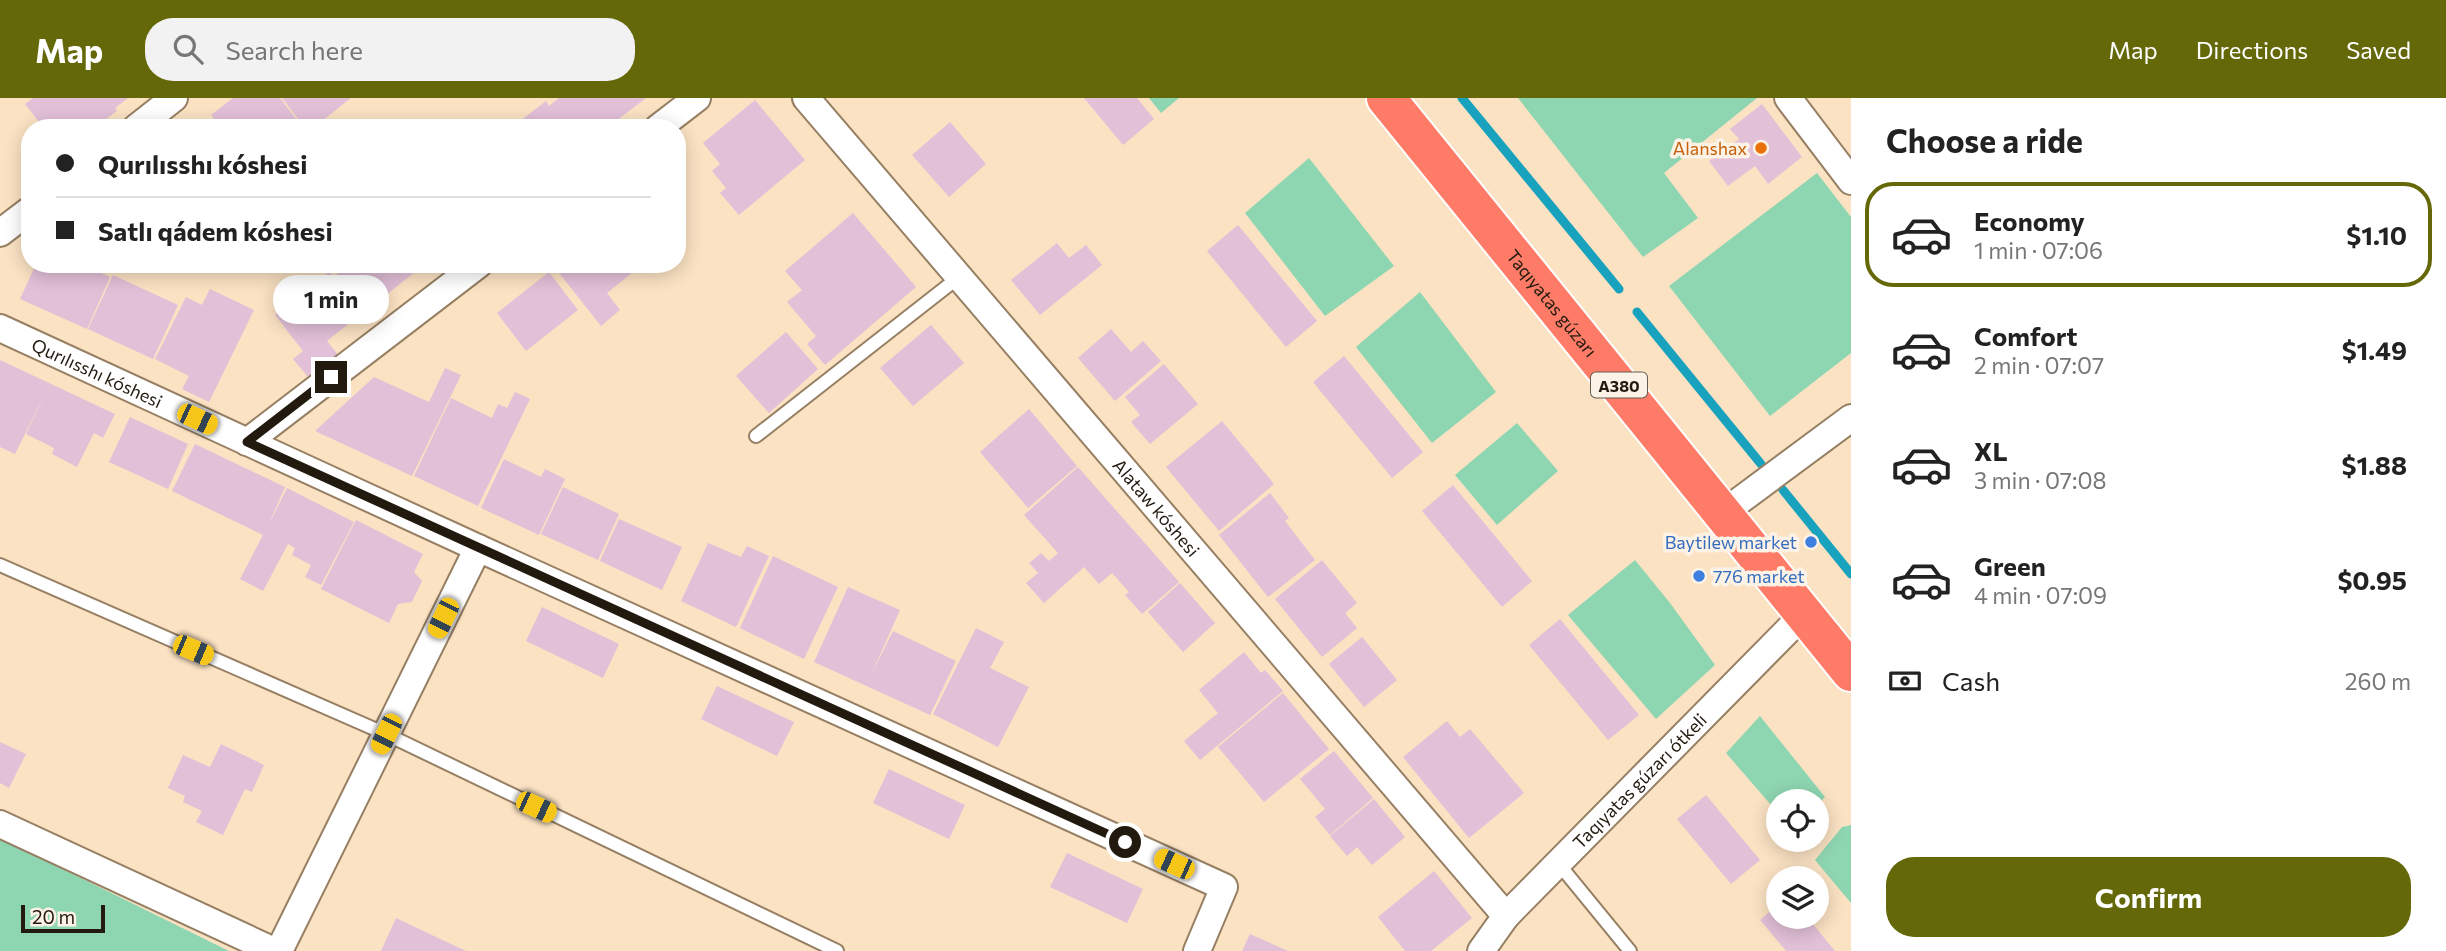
<!DOCTYPE html>
<meta charset="utf-8">
<style>
:root{--surface:#fff;--page:#f2f2f2;--text:#222;--muted:#767676;--line:#e0e0e0;--accent:#646808}
body{margin:0;font-family:Commissioner,sans-serif;background:var(--page);color:var(--text);height:100vh;display:flex;flex-direction:column;font-size:26px;white-space:nowrap}
*{box-sizing:border-box;margin:0}
p{font-size:23px;color:var(--muted)}
.icon{flex:none;width:38px;height:38px;fill:none;stroke:currentColor;stroke-width:2;stroke-linecap:round;stroke-linejoin:round}
.map{position:relative;flex:1;overflow:hidden}
.panel{display:flex;flex-direction:column;background:var(--surface);width:595px}
.panel>*{flex:none}
.guide{position:absolute;left:21px;top:21px;width:665px;height:154px;border-radius:28px;box-shadow:0 4px 18px #0003;display:grid;align-content:center;height:154px;padding:0 35px;background:var(--surface)}
.controls{position:absolute;left:1766px;top:691px;display:grid;gap:14px}
.controls a{display:grid;place-items:center;width:63px;height:63px;border-radius:50%;background:var(--surface);box-shadow:0 4px 18px #0003;font-size:35px}
.scale{position:absolute;left:21px;bottom:18px;width:84px;box-sizing:border-box;padding-left:7px;border:4px solid #231a0f;border-top:0;font-size:19px;line-height:24px;white-space:nowrap;color:#231a0f;-webkit-text-stroke:5px #fcf2e6;paint-order:stroke}
.end{position:absolute;width:32px;height:32px;margin:-16px;border:9px solid #231a0f;background:#fff;box-shadow:0 0 0 4px #fff}
.from{border-radius:50%}
.bubble{position:absolute;height:49px;border-radius:24px;background:var(--surface);box-shadow:0 4px 18px #0003;font-size:23px;font-weight:700;line-height:49px;text-align:center}
.car{position:absolute;width:21px;height:42px;margin:-21px -10px;border-radius:9px;box-shadow:0 0 5px 2px #0007;background:linear-gradient(#f5c518 24%,#345 0 40%,#f5c518 0 76%,#345 0 86%,#f5c518 0)}
.guide b{display:flex;align-items:center;gap:24px;height:66px;font-size:26px}
.guide b+b{border-top:2px solid var(--line)}
.guide i{width:18px;height:18px;background:var(--text)}
ul{padding:0;list-style:none}
li{display:flex;align-items:center;gap:21px;height:105px;margin:0 14px 10px;padding:0 21px;border:4px solid transparent;border-radius:28px}
li div{flex:1}
li b{display:block;font-size:26px}
li em{font-style:normal;font-weight:700}
li.current{border-color:var(--accent)}
li>.icon{width:63px;height:63px;stroke-width:1.5}
h2{padding:0 35px;font-size:32px;line-height:84px}
.pay{display:flex;align-items:center;gap:18px;height:77px;padding:0 35px;font-size:26px}
.pay p{margin-inline-start:auto}
.primary-button{display:flex;gap:14px;margin-top:auto;padding:14px 35px}
.primary-button a{flex:1;height:80px;border-radius:28px;background:var(--accent);color:#fff;font-size:28px;font-weight:700;line-height:80px;text-align:center}
header{display:flex;align-items:center;gap:42px;box-sizing:border-box;height:98px;padding:0 35px;background:var(--accent);color:#fff}
header strong{font-size:33px}
nav{display:flex;gap:38px;margin-inline-start:auto;font-size:24px}
.search{width:490px;height:63px;background:var(--page);display:flex;align-items:center;gap:18px;box-sizing:border-box;padding:0 24px;border-radius:28px;color:var(--muted);font-size:26px}
main{display:flex;flex:1;min-height:0}
.map>svg:first-child{display:block}
.green{fill:#8ed6b1}
.lines{fill:none;stroke-linecap:round;stroke-linejoin:round}
.stream{stroke:#19a2bd;stroke-width:9}
.building{fill:#e2c0d8}
.lane-casing{stroke:#967f63;stroke-width:16}
.street-casing{stroke:#967f63;stroke-width:30}
.highway-casing{stroke:#fff;stroke-width:42}
.lane{stroke:#fff;stroke-width:12}
.street{stroke:#fff;stroke-width:26}
.highway{stroke:#fe7c67;stroke-width:38}
.route{stroke:#231a0f;stroke-width:9}
.food-dot{fill:#e8710a;stroke:#fcf2e6;stroke-width:2.5}
.shop-dot{fill:#3f7fe0;stroke:#fcf2e6;stroke-width:2.5}
.labels{text-anchor:middle;dominant-baseline:central;stroke-width:7;stroke-linejoin:round;paint-order:stroke}
.shield{fill:#fcf2e6;stroke:#645b50;stroke-width:2}
.shield-label{font-size:16px;font-weight:bold;fill:#231a0f}
.food-label{font-size:18px;fill:#c56008;stroke:#fcf2e6;text-anchor:end}
.street-label{font-size:18px;fill:#231a0f;stroke:#fcf2e6}
.shop-label{font-size:18px;fill:#366cbe;stroke:#fcf2e6;text-anchor:end}
</style>
<header>
<strong>Map</strong>
<div class="search"><svg class="icon" aria-label="search" viewBox="0 0 24 24"><circle cx="10" cy="10" r="6"/><path d="M15 15l6 6"/></svg>Search here</div>
<nav><a>Map</a><a>Directions</a><a>Saved</a></nav>
</header>
<main>
<div class="map">
<svg width="1851" height="853" viewBox="0 0 1851 853">
<rect width="100%" height="100%" fill="#fbe2c3"/>
<g class="green">
<path d="M1149,0h30l-18,15z"/>
<path d="M1518,0h239l-93,75 34,45 -55,39z"/>
<path d="M1309,60l85,108 -69,50 -80,-103z"/>
<path d="M1817,75l34,44v136l-81,63 -101,-130z"/>
<path d="M1420,194l76,100 -64,51 -76,-96z"/>
<path d="M1517,325l41,48 -61,54 -42,-50z"/>
<path d="M1635,462l35,43 45,62 -59,54 -88,-104z"/>
<path d="M1760,618l65,81 -8,8 -1,-3h-38v11l-52,-60z"/>
<path d="M1851,727v78l-36,-43 27,-33z"/>
<path d="M0,741l14,6 215,106h-229z"/>
</g>
<g class="lines">
<g class="stream">
<path d="M1462,0l157,191"/>
<path d="M1637,214l124,152"/>
<path d="M1783,392l68,84"/>
</g>
</g>
<g class="building">
<path d="M33,0h95l-13,10 2,3 -23,17h-50l-19,-24z"/>
<path d="M233,0h47l23,30h-82l-10,-13z"/>
<path d="M282,0h69l-38,30h-8z"/>
<path d="M559,0h87l-39,30h-96l35,-27 3,5z"/>
<path d="M1084,0h53l17,21 -31,26z"/>
<path d="M755,2l50,60 -66,55 -19,-22 6,-5 -14,-17 8,-7 -17,-21z"/>
<path d="M1762,6l40,53 -34,27 -13,-18 -27,20 -19,-25 30,-22 -9,-10z"/>
<path d="M950,24l36,42 -37,33 -37,-42z"/>
<path d="M677,109l10,11 -10,8z"/>
<path d="M853,115l63,74 -91,78 -18,-21 9,-8 -29,-34 15,-12 -17,-19z"/>
<path d="M1238,127l79,96 -31,26 -79,-96z"/>
<path d="M1057,145l12,15 17,-13 16,20 -62,50 -29,-35z"/>
<path d="M36,166l69,1 -4,8 9,4 -23,52 -67,-30z"/>
<path d="M350,166h61l5,7 -51,41 -29,-37z"/>
<path d="M552,166h83l3,4 -31,25 13,17 -19,16z"/>
<path d="M329,174l33,41 -35,28 16,20 -29,23 -21,-25 10,-8 -28,-36z"/>
<path d="M549,174l29,38 -52,41 -29,-38z"/>
<path d="M113,177l65,30 -25,54 -65,-30z"/>
<path d="M210,191l44,21 -45,92 -27,-13 7,-13 -34,-17 31,-62 16,8z"/>
<path d="M931,227l33,38 -51,43 -33,-38z"/>
<path d="M1111,231l20,23 12,-11 18,20 -46,40 -37,-43z"/>
<path d="M786,234l32,37 -49,44 -33,-37z"/>
<path d="M1344,258l79,96 -31,26 -79,-96z"/>
<path d="M0,262l115,54 -12,24 -9,-5 -17,34 -25,-13 2,-6 -28,-14 20,-42 -31,62 -15,-7z"/>
<path d="M1164,266l34,40 -48,40 -19,-22 9,-7 -15,-18z"/>
<path d="M445,270l16,7 -49,101 -97,-45 59,-54 55,25z"/>
<path d="M515,294l15,7 -52,107 -64,-30 37,-78 41,20 6,-14 9,4z"/>
<path d="M1029,311l48,57 -49,42 -48,-56z"/>
<path d="M130,319l58,27 -20,45 -59,-27z"/>
<path d="M1222,323l52,63 -55,47 -53,-64z"/>
<path d="M195,346l90,43 -17,39 19,-38 67,34 -33,63 -16,-8 6,-12 -19,-10 3,-7 -7,-4 -25,47 -23,-12 23,-44 -91,-44z"/>
<path d="M504,361l37,18 4,-8 20,10 -26,56 -58,-27z"/>
<path d="M1078,369l101,115 -37,32 -17,-19 4,-3 -17,-19 -13,11 -15,-17 -40,36 -18,-20 12,-10 -9,-10 12,-10 8,8 9,-8 -34,-38z"/>
<path d="M1453,387l79,96 -30,26 -80,-96z"/>
<path d="M563,389l56,27 -21,46 -57,-26z"/>
<path d="M1270,395l19,25 -4,3 30,39 -47,37 -49,-62z"/>
<path d="M619,421l63,28 -20,43 -62,-29z"/>
<path d="M356,422l67,34 -9,18 8,9 -10,21 -14,2 -9,19 -68,-34z"/>
<path d="M708,445l33,14 6,-11 22,10 -33,71 -55,-26z"/>
<path d="M773,458l65,31 -34,72 -64,-31z"/>
<path d="M1322,462l35,43 -12,10 12,15 -35,29 -47,-58z"/>
<path d="M1180,485l35,40 -32,29 -35,-40z"/>
<path d="M848,489l52,23 -29,65 22,-44 63,30 -26,54 -116,-53z"/>
<path d="M542,509l77,37 -16,34 -77,-37z"/>
<path d="M1560,521l79,96 -31,25 -79,-95z"/>
<path d="M976,530l28,14 -14,26 39,19 -31,60 -65,-33z"/>
<path d="M1362,539l35,43 -33,27 -35,-43z"/>
<path d="M1244,554l17,21 4,-3 18,21 -83,69 -16,-19 34,-28 -19,-23z"/>
<path d="M717,588l77,36 -17,34 -76,-37z"/>
<path d="M1283,595l46,56 -65,53 -46,-55z"/>
<path d="M1447,623l13,16 10,-8 54,64 -55,45 -66,-81z"/>
<path d="M0,644l26,12 -17,34 -9,-5z"/>
<path d="M221,646l43,21 -12,27 -7,-3 -22,46 -27,-13 6,-11 -19,-9 2,-6 -17,-8 15,-33 27,12z"/>
<path d="M1334,653l39,47 -43,37 -15,-18 10,-8 -25,-30z"/>
<path d="M889,671l76,36 -16,34 -76,-36z"/>
<path d="M1706,697l54,65 -29,24 -54,-65z"/>
<path d="M1374,701l31,38 -33,28 -15,-18 -10,9 -17,-20z"/>
<path d="M1067,755l76,36 -16,34 -77,-36z"/>
<path d="M1434,773l38,47 -41,33h-26l-27,-34z"/>
<path d="M1778,807v12h29l28,34h-49l-26,-31z"/>
<path d="M396,820l38,18 32,15h-85z"/>
<path d="M1250,836l38,17h-46z"/>
</g>
<g class="lines">
<defs>
<g id="lane">
<path d="M756,338l203,-159"/>
<path d="M0,467l386,169 451,217"/>
<path d="M1558,765l72,88"/>
</g>
<g id="street">
<path id="s1" d="M806,0l700,818"/>
<path d="M1788,0l63,83"/>
<path d="M136,30l38,-30"/>
<path d="M658,30l39,-30"/>
<path d="M0,135l30,-23"/>
<path id="s2" d="M0,230l478,220 746,339 -27,64"/>
<path d="M247,344l232,-178"/>
<path d="M1723,415l128,-95"/>
<path d="M0,726l274,127"/>
<path d="M279,853l199,-403"/>
<path id="s3" d="M1481,853l25,-35 298,-302"/>
</g>
<g id="highway">
<path id="s4" d="M1386,0l465,574"/>
</g>
</defs>
<use href="#lane" class="lane-casing"/>
<use href="#street" class="street-casing"/>
<use href="#highway" class="highway-casing"/>
<use href="#lane" class="lane"/>
<use href="#street" class="street"/>
<use href="#highway" class="highway"/>
</g>
<g class="lines">
<path class="route" d="M331,279l-84,65 878,400"/>
</g>
<circle class="food-dot" cx="1761" cy="50" r="7"/>
<g class="shop-dot">
<circle cx="1811" cy="444" r="7"/>
<circle cx="1699" cy="478" r="7"/>
</g>
<g class="labels">
<rect class="shield" x="1591" y="274.5" width="56" height="25" rx="5"/>
<g class="shield-label">
<text x="1619" y="287">A380</text>
</g>
<g class="food-label">
<text x="1747" y="50">Alanshax</text>
</g>
<g class="street-label">
<text stroke="none"><textPath href="#s4" startOffset="264">Taqıyatas gúzarı</textPath></text>
<text stroke="none"><textPath href="#s2" startOffset="107">Qurılısshı kóshesi</textPath></text>
<text stroke="none"><textPath href="#s1" startOffset="539">Alataw kóshesi</textPath></text>
<text stroke="none"><textPath href="#s3" startOffset="233">Taqıyatas gúzarı ótkeli</textPath></text>
</g>
<g class="shop-label">
<text x="1797" y="444">Baytilew market</text>
<text x="1713" y="478" text-anchor="start">776 market</text>
</g>
</g>
</svg>
<div class="controls">
<a><svg class="icon" aria-label="locate" viewBox="0 0 24 24"><circle cx="12" cy="12" r="6"/><path d="M12 2v4M12 18v4M2 12h4M18 12h4"/></svg></a>
<a><svg class="icon" aria-label="layers" viewBox="0 0 24 24"><path d="M12 4l9 5-9 5-9-5zM3 14l9 5 9-5"/></svg></a>
</div>
<div class="scale">20 m</div>
<i class="end from" style="left:1125px;top:744px"></i>
<i class="end" style="left:331px;top:279px"></i>
<div class="bubble" style="left:273px;top:177px;width:116px">1 min</div>
<i class="car" style="left:197px;top:321px;rotate:115deg"></i>
<i class="car" style="left:443px;top:520px;rotate:206deg"></i>
<i class="car" style="left:193px;top:552px;rotate:113deg"></i>
<i class="car" style="left:386px;top:636px;rotate:206deg"></i>
<i class="car" style="left:536px;top:709px;rotate:115deg"></i>
<i class="car" style="left:1174px;top:766px;rotate:294deg"></i>
<div class="guide">
<b><i class="from"></i>Qurılısshı kóshesi</b>
<b><i></i>Satlı qádem kóshesi</b>
</div>
</div>
<section class="panel">
<h2>Choose a ride</h2>
<ul>
<li class="current"><svg class="icon" aria-label="car" viewBox="0 0 24 24"><path d="M5 17H2v-5l4-1 3-4h7l3 4 3 1v5h-3M9 17h6M6 11h13"/><circle cx="7" cy="17" r="2"/><circle cx="17" cy="17" r="2"/></svg><div><b>Economy</b><p>1 min · 07:06</p></div><em>$1.10</em></li>
<li><svg class="icon" aria-label="car" viewBox="0 0 24 24"><path d="M5 17H2v-5l4-1 3-4h7l3 4 3 1v5h-3M9 17h6M6 11h13"/><circle cx="7" cy="17" r="2"/><circle cx="17" cy="17" r="2"/></svg><div><b>Comfort</b><p>2 min · 07:07</p></div><em>$1.49</em></li>
<li><svg class="icon" aria-label="car" viewBox="0 0 24 24"><path d="M5 17H2v-5l4-1 3-4h7l3 4 3 1v5h-3M9 17h6M6 11h13"/><circle cx="7" cy="17" r="2"/><circle cx="17" cy="17" r="2"/></svg><div><b>XL</b><p>3 min · 07:08</p></div><em>$1.88</em></li>
<li><svg class="icon" aria-label="car" viewBox="0 0 24 24"><path d="M5 17H2v-5l4-1 3-4h7l3 4 3 1v5h-3M9 17h6M6 11h13"/><circle cx="7" cy="17" r="2"/><circle cx="17" cy="17" r="2"/></svg><div><b>Green</b><p>4 min · 07:09</p></div><em>$0.95</em></li>
</ul>
<div class="pay"><svg class="icon" aria-label="cash" viewBox="0 0 24 24"><path d="M3 7h18v10H3z"/><circle cx="12" cy="12" r="2"/></svg>Cash<p>260 m</p></div>
<div class="primary-button"><a>Confirm</a></div>
</section>
</main>
